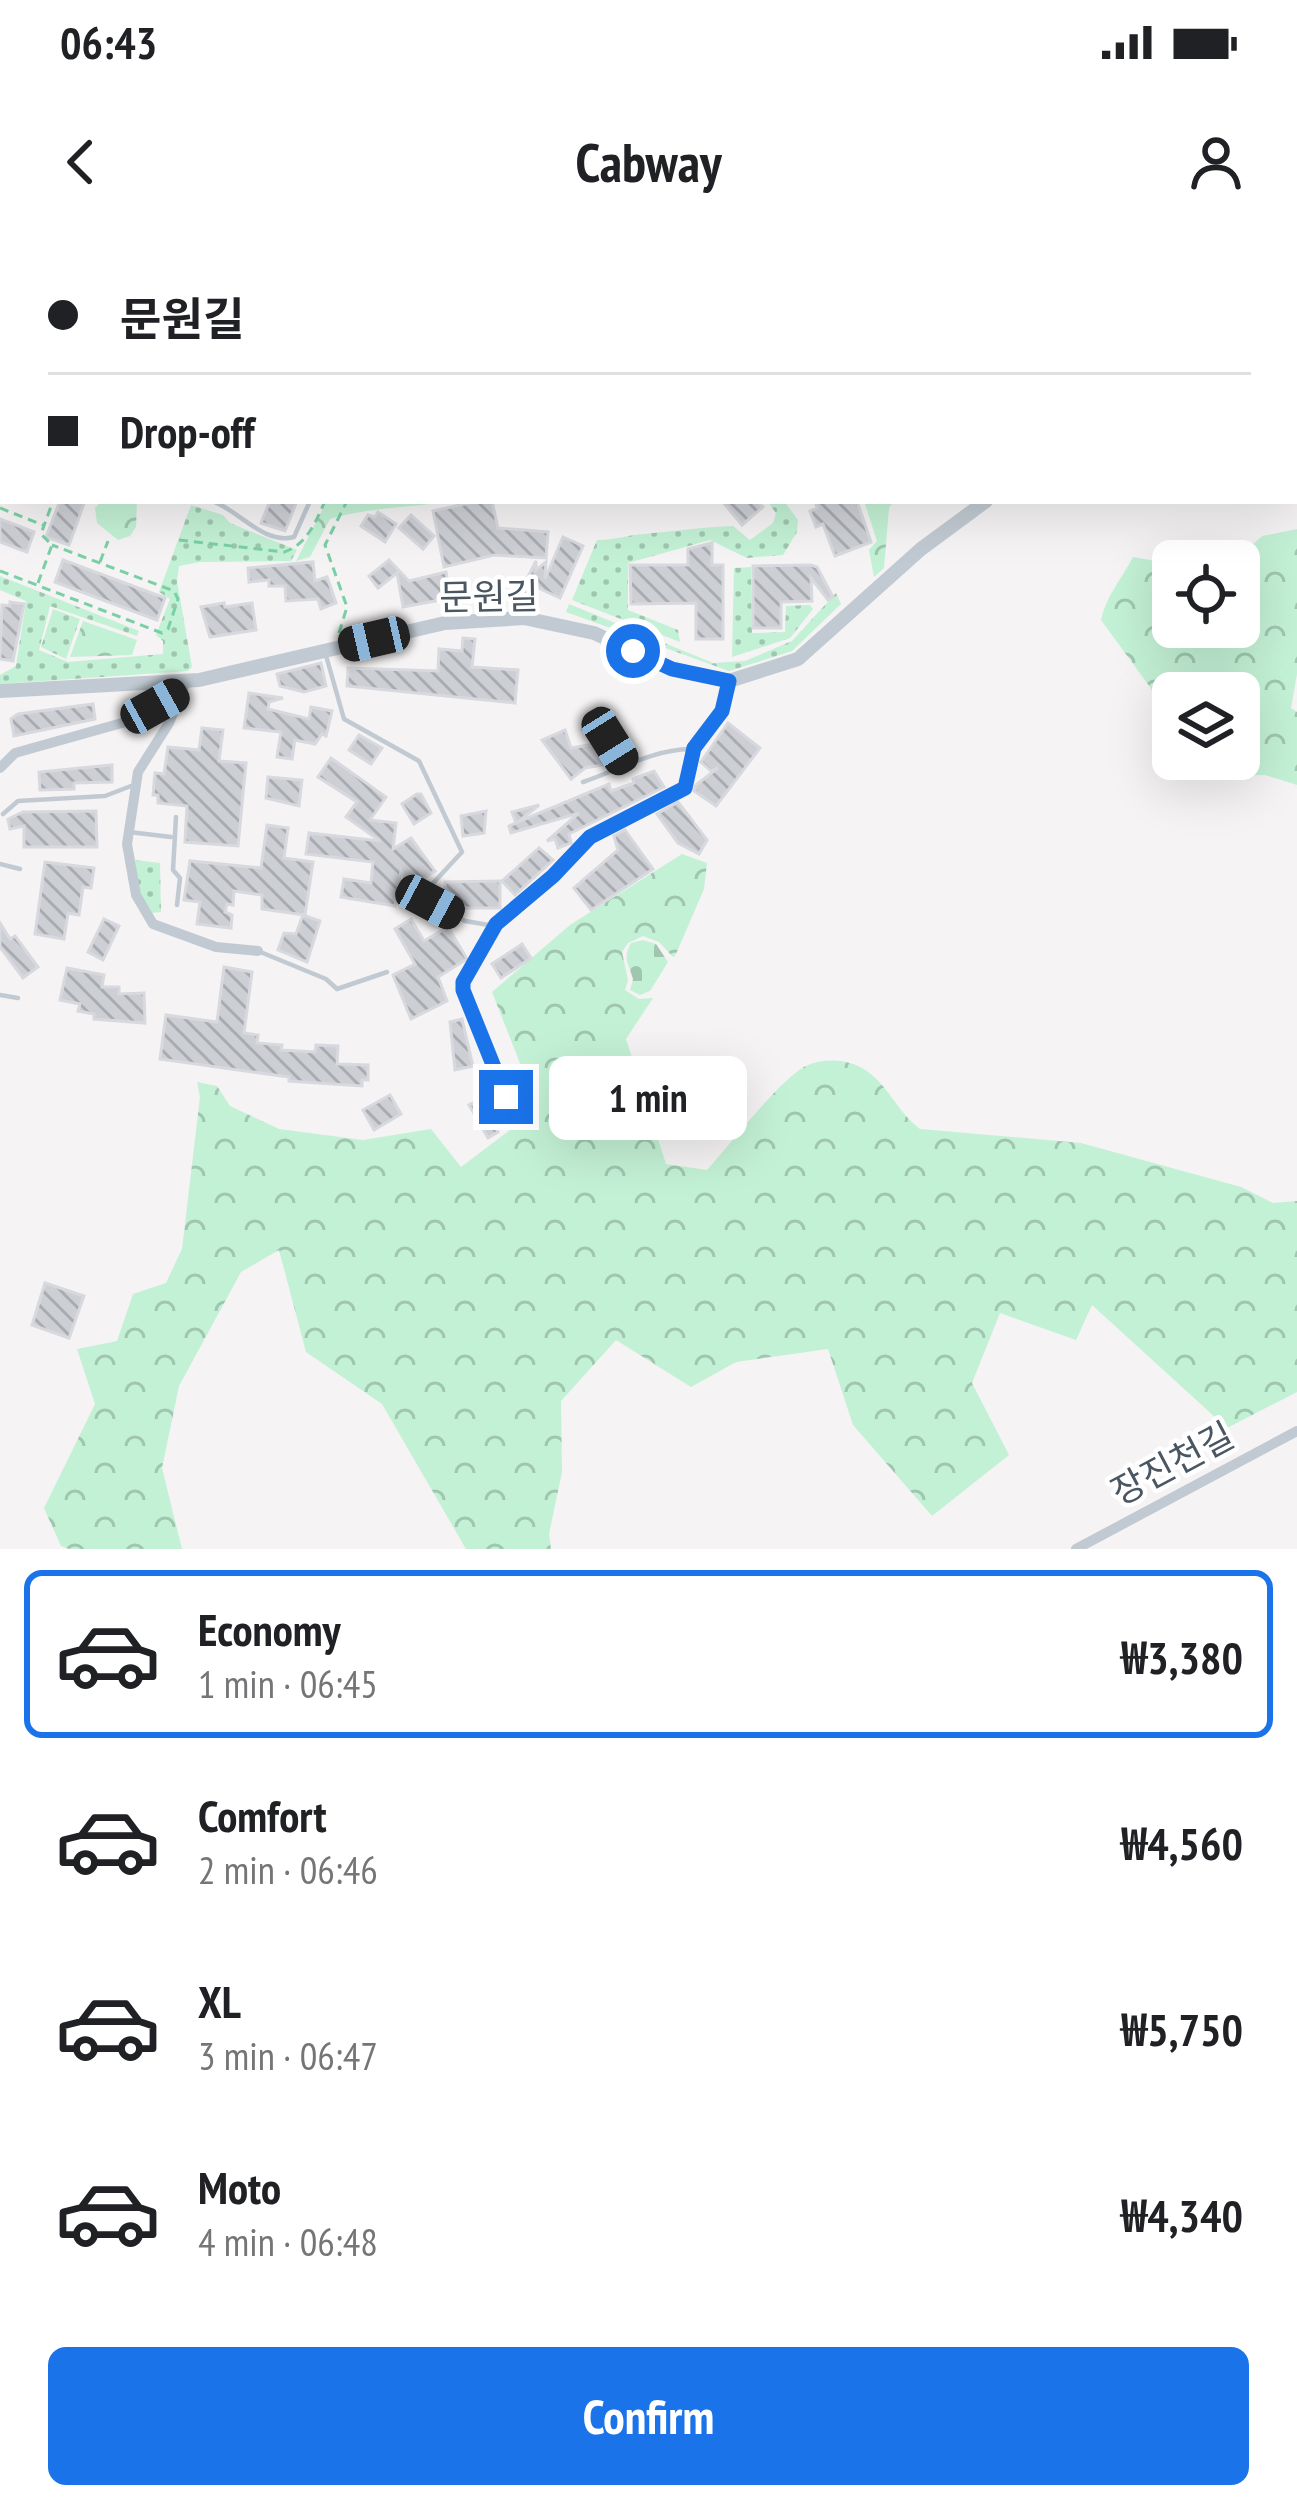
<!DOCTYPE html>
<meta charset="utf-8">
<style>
:root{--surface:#fff;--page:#f2f2f2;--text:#202124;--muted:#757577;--line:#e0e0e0;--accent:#1a73e8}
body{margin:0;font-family:"PT Sans Narrow","Noto Sans KR",sans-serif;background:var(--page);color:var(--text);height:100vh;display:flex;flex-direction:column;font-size:45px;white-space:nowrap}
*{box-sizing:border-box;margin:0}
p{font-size:39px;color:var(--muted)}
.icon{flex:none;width:66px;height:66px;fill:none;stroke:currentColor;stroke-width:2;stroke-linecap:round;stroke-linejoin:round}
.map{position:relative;height:1309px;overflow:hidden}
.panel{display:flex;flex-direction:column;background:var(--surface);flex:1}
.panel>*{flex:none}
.hud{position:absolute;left:0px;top:0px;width:1299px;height:264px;box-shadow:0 12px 48px #0002;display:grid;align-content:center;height:264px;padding:0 48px;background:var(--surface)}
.fabs{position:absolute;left:1152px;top:300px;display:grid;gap:24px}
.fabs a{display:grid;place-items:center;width:108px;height:108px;border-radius:18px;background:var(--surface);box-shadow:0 12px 48px #0002;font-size:60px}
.end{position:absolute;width:54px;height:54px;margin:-27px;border:15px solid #1a73e8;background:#fff;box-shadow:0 0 0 6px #fff}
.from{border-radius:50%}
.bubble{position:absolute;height:84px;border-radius:18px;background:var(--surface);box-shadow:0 12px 48px #0002;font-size:39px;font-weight:700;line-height:84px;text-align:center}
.car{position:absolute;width:36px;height:72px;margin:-36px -18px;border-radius:15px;box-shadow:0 0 9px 3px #0007;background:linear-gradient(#222 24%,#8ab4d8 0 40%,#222 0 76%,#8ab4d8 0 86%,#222 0)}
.hud b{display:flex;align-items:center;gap:42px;height:114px;font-size:45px}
.hud b+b{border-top:3px solid var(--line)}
.hud i{width:30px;height:30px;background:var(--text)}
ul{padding:21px 0 0;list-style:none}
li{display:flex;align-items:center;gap:36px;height:168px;margin:0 24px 18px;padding:0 24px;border:6px solid transparent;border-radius:18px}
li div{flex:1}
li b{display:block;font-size:45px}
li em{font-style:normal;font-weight:700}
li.on{border-color:var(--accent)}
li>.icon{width:108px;height:108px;stroke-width:1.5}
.cta{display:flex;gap:24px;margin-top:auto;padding:24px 48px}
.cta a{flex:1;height:138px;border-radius:18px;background:var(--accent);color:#fff;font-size:48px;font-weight:700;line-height:138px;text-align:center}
.status{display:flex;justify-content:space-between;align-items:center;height:84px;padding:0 60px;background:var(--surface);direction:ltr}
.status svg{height:33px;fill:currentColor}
header{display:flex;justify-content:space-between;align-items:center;height:156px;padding:0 48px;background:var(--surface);font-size:54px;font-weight:700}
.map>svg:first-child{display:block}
.grass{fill:url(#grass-dots)}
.forest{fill:url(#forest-crowns)}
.cemetery{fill:url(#cemetery-stones)}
.building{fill:url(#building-back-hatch);stroke:#d7d9de;stroke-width:3}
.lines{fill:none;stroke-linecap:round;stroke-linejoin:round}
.path{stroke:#7ad0a6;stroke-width:3;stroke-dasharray:9 6;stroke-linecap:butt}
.service{stroke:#c1cad2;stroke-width:4.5}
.minor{stroke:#c1cad2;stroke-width:10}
.tertiary{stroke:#c1cad2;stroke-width:14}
.route{stroke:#1a73e8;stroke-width:15}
.labels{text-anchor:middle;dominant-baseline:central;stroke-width:9;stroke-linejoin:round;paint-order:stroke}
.street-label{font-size:36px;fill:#4a5661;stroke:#fff}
</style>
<div class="status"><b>06:43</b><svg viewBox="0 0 49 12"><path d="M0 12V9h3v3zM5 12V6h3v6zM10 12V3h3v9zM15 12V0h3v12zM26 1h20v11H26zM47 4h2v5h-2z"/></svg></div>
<header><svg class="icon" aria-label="back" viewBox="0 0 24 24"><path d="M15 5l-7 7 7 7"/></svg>Cabway<svg class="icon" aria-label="person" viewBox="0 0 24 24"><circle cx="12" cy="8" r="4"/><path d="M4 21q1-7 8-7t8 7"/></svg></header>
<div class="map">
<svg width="1297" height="1309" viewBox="0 0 1297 1309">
<defs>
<pattern id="grass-dots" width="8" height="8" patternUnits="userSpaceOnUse" patternTransform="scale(3)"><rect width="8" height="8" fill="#c3f1d5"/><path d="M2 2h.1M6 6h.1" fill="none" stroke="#a0c6b0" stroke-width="1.8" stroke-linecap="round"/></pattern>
<pattern id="forest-crowns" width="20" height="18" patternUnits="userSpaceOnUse" patternTransform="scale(3)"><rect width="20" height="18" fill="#c3f1d5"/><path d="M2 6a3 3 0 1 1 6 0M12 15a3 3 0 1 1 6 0" fill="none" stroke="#a0c6b0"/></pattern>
<pattern id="cemetery-stones" width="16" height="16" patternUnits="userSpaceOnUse" patternTransform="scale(3)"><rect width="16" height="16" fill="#c3f1d5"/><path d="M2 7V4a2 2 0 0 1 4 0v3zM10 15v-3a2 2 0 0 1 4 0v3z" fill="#a0c6b0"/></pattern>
<pattern id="building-back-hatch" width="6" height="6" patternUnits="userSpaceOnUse" patternTransform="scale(3)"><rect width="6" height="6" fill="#cdcfd5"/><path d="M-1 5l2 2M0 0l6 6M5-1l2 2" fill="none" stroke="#a8abb0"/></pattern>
</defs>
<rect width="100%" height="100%" fill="#f5f3f3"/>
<g class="grass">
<path d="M767,261h17l14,19 -1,12 -14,23 -36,3 -37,-18 -82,23v47l50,20 2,12 -108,-42 25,-60c18,0 31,-5 48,-6 29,-3 59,-7 88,-8l17,14 23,-17 3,-10z"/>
<path d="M191,265l32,10 7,8 67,27 -6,11 -91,1 -21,4 -2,15 15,86 -4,4 -188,13v-9l16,-9 10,-65 -26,-11v-14l139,55 -2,5 -87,-30 -11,44 29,12 95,-8v-13l-7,-6 14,-36 -11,-7z"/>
<path d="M751,327l1,66 33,-1 1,-26 24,-1 3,4 -23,29 -58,19 2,-89z"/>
<path d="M836,353l5,11 -49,47 -63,20 -163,-59 3,-8 144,59 32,-2 47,-20z"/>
<path d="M53,369l27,10 -14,40 -25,-12z"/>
<path d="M135,620l25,3 1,49 -9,1 -14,-20z"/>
</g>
<g class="forest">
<path d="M102,261h35l-1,26 -6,9 -12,4 -21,-17 -2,-15z"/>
<path d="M327,261h124c-41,7 -81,6 -121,18l-20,38 -14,4z"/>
<path d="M864,261h30l-5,7 -5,60 -10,9 -5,-27 8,-9z"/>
<path d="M1297,289v145l-6,34 6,4v73l-32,-10 -69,2 -8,-18h51v-66h-66v37l-23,-43 -49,-67c5,-24 20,-40 32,-63l40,7v63h66v-66h-4l27,-25z"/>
<path d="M83,381l54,19 -5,15 -62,2z"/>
<path d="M682,614l25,9 -3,26 -28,65 -3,3 -14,-15 -16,-6 -15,7 -6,9 6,28 -3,10 14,9 14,-1 -27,41 40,125 41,6c22,-24 74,-92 99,-104 17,-8 40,-7 56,2 26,15 34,43 58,61l161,14 160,44 32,16 24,-2v191l-70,36 -135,-123 -16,35 -76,-27 -28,70 37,72 -77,61 -79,-91 -25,-76 -92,13 -45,25 -75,-47 -55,61 1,71 -13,62 2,15h-85l-84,-145 -76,-52 -27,-102 -38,22 -62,114 -17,82 20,81h-113l-8,-3 -17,-38 51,-104 -18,-55 40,-8 16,-47 33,-11 16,-34 18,-152 -3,-15 20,4 13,20 49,23 84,11 68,-11 30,38 77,-58 -46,-117 78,-67z"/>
</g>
<path class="cemetery" d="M643,700l13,4 12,18 -18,29 -10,4 -10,-5 3,-11c-4,-16 -11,-19 -2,-36z"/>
<g class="building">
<path d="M60,261h25l-16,44 -23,-8z"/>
<path d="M270,261h27l-12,30 -24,-8z"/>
<path d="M478,261h14l6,27 50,4 -2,26 -52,-3 -50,12 -11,-56z"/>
<path d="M722,261h35l6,6 -21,18z"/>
<path d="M815,261h42l14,41 -36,14 -12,-32 -7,3 -6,-16 7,-3z"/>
<path d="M378,272l18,12 -11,18 -24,-16 7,-11 7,2z"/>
<path d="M411,275l23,21 -11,13 -24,-21z"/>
<path d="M0,279l34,13 -7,20 -27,-10z"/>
<path d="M563,297l20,9 -23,52 -26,-12 -2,22 -19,-2 23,-45v9l10,-8 -1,17z"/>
<path d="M712,303v22h11v74h-27v-36l-65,1 -1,-39h58v-16z"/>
<path d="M63,320l102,38 -8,22 -102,-38z"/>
<path d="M389,320l20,21 37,-9 5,26 -48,9 -6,-34 -19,15 -9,-12z"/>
<path d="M313,322l2,19 12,-4 9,26 -15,6 -3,-10 -32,2 -1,-15h-16v-6l-20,2 -1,-14z"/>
<path d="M811,325l6,2 16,30 -5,3 -17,-22 1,23 -31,1v26h-28v-62z"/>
<path d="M10,362l14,2 -11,57 -13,-2 2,-54 8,1z"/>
<path d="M224,363l1,4 27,-4 4,27 -46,7 -9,-30z"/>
<path d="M463,398l12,1 -3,28 46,3 -3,33 -168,-17 1,-18 90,3 1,-22 23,2z"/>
<path d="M321,423l5,23 -22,6 -24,-6 -3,-12z"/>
<path d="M249,453l34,5 -14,4 -1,7 41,10 2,-12 21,4 -6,25 -4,-2 -7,10 -20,-4 -3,19 -15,-2 4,-25 -37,-4z"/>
<path d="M93,464l2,15 -81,17 -3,-17 7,-5z"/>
<path d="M728,483l32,25 -44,58 -22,-15 2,-6 22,-17 -7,3 -10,-9z"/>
<path d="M202,488l21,2 -4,31 27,2 -8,83 -53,-4 2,-36 -29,-3v-8h-5l2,-22 9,1 4,-27 31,3z"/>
<path d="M565,490l6,18 28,-5 7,5 2,16 -23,4 -14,11 -29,-39z"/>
<path d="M359,495l23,13 -11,16 -22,-14z"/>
<path d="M331,518l55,39 -16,23 26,3 -3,26 18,-11 24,33 -25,16 -9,-16 -6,35 -54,-9 3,-18 27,4 2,-21 -67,-8 3,-21 71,8 -34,-24 11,-15 -39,-25z"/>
<path d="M112,525v17l-38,1v6l-34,1 -1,-18z"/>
<path d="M654,531l10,16 -95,47 2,9 -13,5 -3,-9 -8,2 32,-28 -68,20 -2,-7 7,-3 -4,-11 27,-7 -21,17 91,-38 2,7 23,-8 -1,-4z"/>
<path d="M268,537l34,3 -3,26 -33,-8z"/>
<path d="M417,554h4l10,19 -17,11 -12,-20z"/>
<path d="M678,562l29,38 -8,14 -21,-11 -21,-29z"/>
<path d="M96,571l1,36h-73v-21l-14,3 -2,-10 15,-7z"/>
<path d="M486,571l-2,22 -21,3 -2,-20z"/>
<path d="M267,585l21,3 -4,30 29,4 -8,53 -43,-6v-14l-28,-4 -1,14 -6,-1 -2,8 7,3 -1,13 -34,-4 3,-22 -16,-2 6,-39 71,7z"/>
<path d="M625,590l28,39 -62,41 -17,-22 44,-38 -4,-14z"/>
<path d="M539,608l14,12 -38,35 -13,-14z"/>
<path d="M45,622l49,6 -3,20 -8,-1 -4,28 -11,-2 -4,26 -29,-5z"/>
<path d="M500,641v27h-43l-12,-7v-19z"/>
<path d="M303,675l17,6 -13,41 -29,-12 6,-17 12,1z"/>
<path d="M104,679l15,7 -16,34 -15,-8z"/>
<path d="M411,679l13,22 24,-14 19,32 -29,18 9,24 -36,18 -18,-44 22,-11 -20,-35z"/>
<path d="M0,683l10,16 5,-3 23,31 -15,11 -23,-31z"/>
<path d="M522,704l9,14 -30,20 -9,-14z"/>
<path d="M224,727l28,5 -8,61 14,2 -1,8 25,2 -1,5 34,2 1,-7 22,1 -1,18 31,1v15h-6v6l-73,-5v-4l-129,-18 6,-44 51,7z"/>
<path d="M67,728l37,7 -2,12h17v7l25,-1 1,30 -51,-4v-5l-16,-3 2,-7 -20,-4z"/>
<path d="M462,779l11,47 -18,4 -5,-48z"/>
<path d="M390,855l11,19 -27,16 -11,-20z"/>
<path d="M487,856l15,26 -8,3 4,7 -10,6 -19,-33z"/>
<path d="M45,1043l39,13 -15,42 -37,-13z"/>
</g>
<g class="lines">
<g class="path">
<path d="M58,0l1,3"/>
<path d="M439,0l5,3"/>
<path d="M149,3l1,-3"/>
<path d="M199,3l3,-3"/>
<path d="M296,3l1,-3"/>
<path d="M406,3l2,-3"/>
<path d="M0,117l3,1"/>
<path d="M0,189l3,-7"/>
<path d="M0,268l43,17"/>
<path d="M179,300l105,12c23,-7 32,-31 41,-51"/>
<path d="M100,322l8,-21"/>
<path d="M0,331l162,62 6,-4 10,-30 -4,-8 -122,-46"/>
<path d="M38,343l14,-38 -11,-11 12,-33"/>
<path d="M339,393l8,-26 -22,-62 22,-44"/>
</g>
<g class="service">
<path d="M347,3l1,-3"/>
<path d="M0,101l3,2"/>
<path d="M212,261c27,9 51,44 82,36l16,-36"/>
<path d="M325,412l19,67 75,42 43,91 -40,43 43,26 30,5"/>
<path d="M583,489c23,5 30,16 42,35"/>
<path d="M583,542c36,-12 68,-32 107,-33"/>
<path d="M3,574l15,-13 87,-5 26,-10"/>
<path d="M176,577l-3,53 7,8 -3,27"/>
<path d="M129,592l42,5"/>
<path d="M0,624l20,5"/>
<path d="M494,687l-31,55v8l44,107"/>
<path d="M258,711l68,28 11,10 50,-17"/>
<path d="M0,755l18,3"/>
</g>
<g class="minor">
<path d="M868,0l1,3"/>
<path d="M186,441l-17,42 -31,49 -11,72 9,51 17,29 63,23 42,4"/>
<path d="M0,528l15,-15 114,-32 53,-29"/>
<path d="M496,684l57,-48 37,-39 95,-49 9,-39 28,-38 7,-30"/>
<path d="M1076,1309l221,-118"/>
</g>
<g class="tertiary">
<path d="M1176,3l3,-3"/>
<path d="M0,451l199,-11 246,-57 79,-5 70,15 78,36 57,12 69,-22 123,-110 65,-48"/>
</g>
</g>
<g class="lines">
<path class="route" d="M506,857l-43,-107v-8l33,-58 57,-48 37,-39 95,-49 9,-40 28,-37 7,-30 -57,-12 -39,-18"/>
</g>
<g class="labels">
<g class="street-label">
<text transform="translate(489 356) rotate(-1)">문원길</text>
<text transform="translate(1172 1223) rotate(-28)">장진천길</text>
</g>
</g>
</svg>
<div class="fabs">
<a><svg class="icon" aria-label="locate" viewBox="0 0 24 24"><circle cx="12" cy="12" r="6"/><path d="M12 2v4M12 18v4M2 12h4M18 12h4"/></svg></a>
<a><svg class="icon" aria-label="layers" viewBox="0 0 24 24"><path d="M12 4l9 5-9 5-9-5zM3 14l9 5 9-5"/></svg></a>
</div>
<i class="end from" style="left:633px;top:411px"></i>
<i class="end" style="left:506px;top:857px"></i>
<div class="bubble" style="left:549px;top:816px;width:198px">1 min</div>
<i class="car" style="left:374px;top:399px;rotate:257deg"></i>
<i class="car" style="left:155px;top:466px;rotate:61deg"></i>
<i class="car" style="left:610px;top:501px;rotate:148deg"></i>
<i class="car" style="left:430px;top:662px;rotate:118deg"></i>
<div class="hud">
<b><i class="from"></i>문원길</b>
<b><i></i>Drop-off</b>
</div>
</div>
<section class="panel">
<ul>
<li class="on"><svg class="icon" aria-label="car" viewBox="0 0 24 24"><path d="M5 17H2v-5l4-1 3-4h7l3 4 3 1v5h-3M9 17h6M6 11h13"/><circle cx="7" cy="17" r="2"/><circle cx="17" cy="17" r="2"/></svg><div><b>Economy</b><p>1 min · 06:45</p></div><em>₩3,380</em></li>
<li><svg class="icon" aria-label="car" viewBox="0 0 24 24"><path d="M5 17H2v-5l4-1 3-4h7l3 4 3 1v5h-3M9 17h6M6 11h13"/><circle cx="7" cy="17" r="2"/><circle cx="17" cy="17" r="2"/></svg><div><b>Comfort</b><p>2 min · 06:46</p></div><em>₩4,560</em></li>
<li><svg class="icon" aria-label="car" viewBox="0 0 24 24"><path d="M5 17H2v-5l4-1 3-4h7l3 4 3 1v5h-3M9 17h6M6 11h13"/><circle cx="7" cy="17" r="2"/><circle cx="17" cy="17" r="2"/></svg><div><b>XL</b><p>3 min · 06:47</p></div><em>₩5,750</em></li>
<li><svg class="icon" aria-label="car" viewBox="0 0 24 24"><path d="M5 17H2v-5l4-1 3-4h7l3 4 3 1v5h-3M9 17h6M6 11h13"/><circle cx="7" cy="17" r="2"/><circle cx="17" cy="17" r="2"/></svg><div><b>Moto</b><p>4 min · 06:48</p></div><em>₩4,340</em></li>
</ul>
<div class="cta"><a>Confirm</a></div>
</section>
